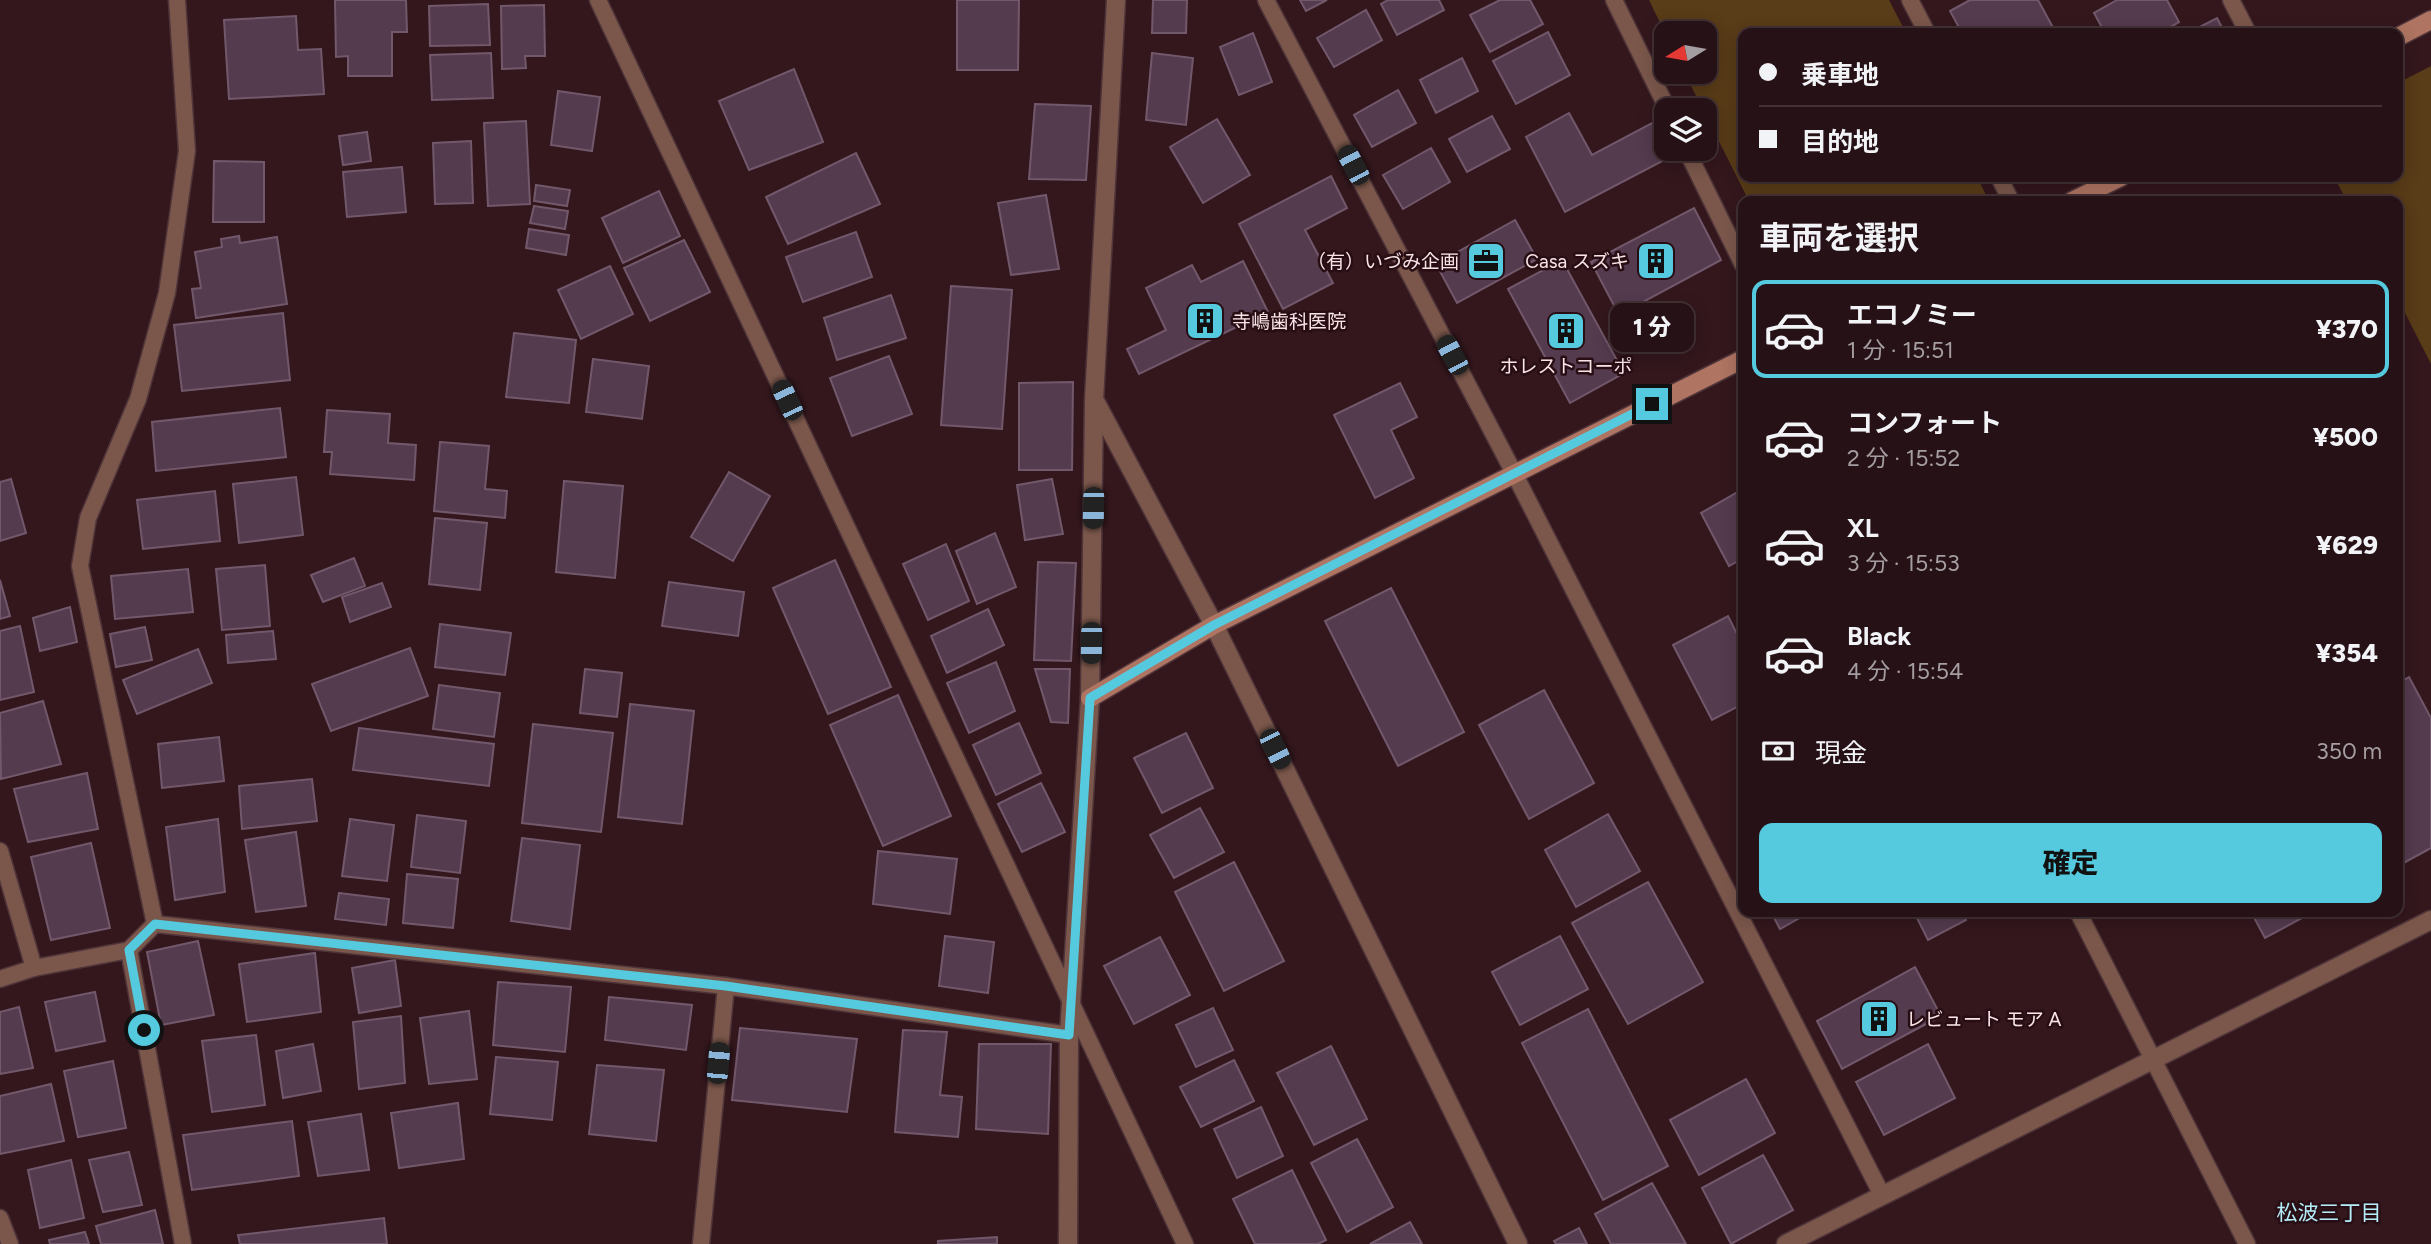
<!DOCTYPE html>
<html lang="ja">
<meta charset="utf-8">
<style>
:root{--surface:#261116;--page:#321f23;--text:#f1f3f6;--muted:#a49da1;--line:#423135;--accent:#55cadf}
body{margin:0;font-family:Figtree,"Noto Sans JP",sans-serif;background:var(--page);color:var(--text);height:100vh;display:flex;flex-direction:column;font-size:26px;white-space:nowrap}
*{box-sizing:border-box;margin:0}
p{font-size:23px;color:var(--muted)}
.icon{flex:none;width:38px;height:38px;fill:none;stroke:currentColor;stroke-width:2;stroke-linecap:round;stroke-linejoin:round}
.map{position:relative;flex:1;overflow:hidden}
.panel{position:absolute;left:1738px;top:196px;width:665px;height:721px;display:flex;flex-direction:column;background:var(--surface);border-radius:14px;box-shadow:0 4px 18px #0003,0 0 0 2px var(--line)}
.panel>*{flex:none}
.top-card{position:absolute;left:1738px;top:28px;width:665px;height:154px;border-radius:14px;box-shadow:0 4px 18px #0003,0 0 0 2px var(--line);display:grid;align-content:center;height:154px;padding:0 21px;background:var(--surface)}
.needle{width:46px;rotate:259deg}
.tools{position:absolute;left:1654px;top:21px;display:grid;gap:14px}
.tools a{display:grid;place-items:center;width:63px;height:63px;border-radius:14px;background:var(--surface);box-shadow:0 4px 18px #0003,0 0 0 2px var(--line);font-size:35px}
.end{position:absolute;width:32px;height:32px;margin:-16px;border:9px solid #55cadf;background:#111;box-shadow:0 0 0 4px #111}
.from{border-radius:50%}
.bubble{position:absolute;height:49px;border-radius:14px;background:var(--surface);box-shadow:0 4px 18px #0003,0 0 0 2px var(--line);font-size:23px;font-weight:800;line-height:49px;text-align:center}
.car{position:absolute;width:21px;height:42px;margin:-21px -10px;border-radius:9px;box-shadow:0 0 5px 2px #0007;background:linear-gradient(#222 24%,#8ab4d8 0 40%,#222 0 76%,#8ab4d8 0 86%,#222 0)}
.top-card b{display:flex;align-items:center;gap:24px;height:66px;font-size:26px}
.top-card b+b{border-top:2px solid var(--line)}
.top-card i{width:18px;height:18px;background:var(--text)}
ul{padding:0;list-style:none}
li{display:flex;align-items:center;gap:21px;height:98px;margin:0 14px 10px;padding:0 7px;border:4px solid transparent;border-radius:14px}
li div{flex:1}
li b{display:block;font-size:26px}
li em{font-style:normal;font-weight:800}
li.current{border-color:var(--accent)}
li>.icon{width:63px;height:63px;stroke-width:1.5}
h2{padding:0 21px;font-size:32px;line-height:84px}
.pay{display:flex;align-items:center;gap:18px;height:77px;padding:0 21px;font-size:26px}
.pay p{margin-inline-start:auto}
.primary-button{display:flex;gap:14px;margin-top:auto;padding:14px 21px}
.primary-button a{flex:1;height:80px;border-radius:14px;background:var(--accent);color:#111;font-size:28px;font-weight:800;line-height:80px;text-align:center}
.map>svg:first-child{display:block}
.green{fill:#593c18}
.building{fill:#543b4e;stroke:#72586b;stroke-width:2}
.lines{fill:none;stroke-linecap:round;stroke-linejoin:round}
.lane-casing{stroke:#4f3439;stroke-width:19}
.street-casing{stroke:#4f3439;stroke-width:21}
.secondary-casing{stroke:#4f3439;stroke-width:21}
.lane{stroke:#7b574b;stroke-width:16}
.street{stroke:#7b574b;stroke-width:18}
.secondary{stroke:#af7462;stroke-width:18}
.route{stroke:#55cadf;stroke-width:9}
.labels{text-anchor:middle;dominant-baseline:central;stroke-width:5;stroke-linejoin:round;paint-order:stroke}
.poi-label{font-size:19px;fill:#f8e4e7;stroke:#280e14;text-anchor:end}
.neighbourhood-label{font-size:21px;fill:#b4edf8;stroke:#280e14}
</style>
<div class="map">
<svg width="2431" height="1244" viewBox="0 0 2431 1244">
<rect width="100%" height="100%" fill="#33171d"/>
<g class="green">
<path d="M1649,0h240l17,33h-163v144h234l11,22 -4,2h-235l-65,-129h20v-39h-38v2z"/>
<path d="M2431,66v298l-33,-65v-98h-51l-13,-24h64v-94z"/>
</g>
<g class="building">
<path d="M335,0h71l1,32h-15v44h-44v-20l-12,1z"/>
<path d="M957,0h62l-1,70h-61z"/>
<path d="M1153,0h34l-1,33h-34z"/>
<path d="M1300,0h27l-21,11z"/>
<path d="M1388,0h51l5,10 -47,25 -16,-31z"/>
<path d="M1500,0h30l13,24 -53,28 -20,-37z"/>
<path d="M1970,0h68l18,33h-94l-12,-22z"/>
<path d="M2117,0h50l12,22 -19,11h-55l-11,-20z"/>
<path d="M488,4l2,41 -60,1 -1,-40z"/>
<path d="M544,5l1,51h-20l1,12 -24,1 -1,-63z"/>
<path d="M1366,10l16,30 -48,27 -17,-29z"/>
<path d="M296,16l2,34 23,-1 3,45 -95,5 -5,-79z"/>
<path d="M2217,18l8,15h-37z"/>
<path d="M1548,32l22,43 -54,29 -23,-43z"/>
<path d="M1253,33l19,49 -33,13 -19,-48z"/>
<path d="M491,53l2,45 -61,2 -2,-45z"/>
<path d="M1152,53l41,5 -7,67 -40,-5z"/>
<path d="M1462,58l16,33 -42,22 -16,-33z"/>
<path d="M794,69l29,73 -74,28 -30,-69z"/>
<path d="M1398,90l18,33 -44,24 -18,-32z"/>
<path d="M558,91l42,6 -8,54 -41,-6z"/>
<path d="M1035,104l56,2 -5,74 -57,-1z"/>
<path d="M1569,113l23,42 60,-32 18,34 -105,55 -39,-75z"/>
<path d="M1492,116l18,33 -43,23 -18,-33z"/>
<path d="M1217,119l33,56 -47,28 -33,-56z"/>
<path d="M526,121l4,83 -42,2 -4,-83z"/>
<path d="M367,132l4,29 -28,4 -4,-29z"/>
<path d="M471,141l2,62 -38,1 -2,-61z"/>
<path d="M1431,148l19,34 -47,27 -20,-34z"/>
<path d="M856,153l24,51 -92,40 -22,-47z"/>
<path d="M214,161l50,1v60h-51z"/>
<path d="M402,167l4,45 -59,5 -4,-45z"/>
<path d="M1331,176l16,32 -42,22 28,53 -50,26 -44,-85z"/>
<path d="M536,185l34,5 -3,16 -33,-5z"/>
<path d="M659,191l21,45 -57,27 -21,-45z"/>
<path d="M1046,195l13,74 -48,6 -13,-72z"/>
<path d="M534,206l34,5 -3,18 -35,-6z"/>
<path d="M1694,208l27,52 -102,55 -28,-53z"/>
<path d="M1515,220l22,39 -80,44 -21,-39z"/>
<path d="M529,229l40,6 -3,20 -40,-7z"/>
<path d="M856,232l16,45 -69,25 -17,-45z"/>
<path d="M239,236l1,7 37,-6 10,67 -91,14 -4,-29 9,-1 -6,-36 27,-5 -1,-8z"/>
<path d="M684,240l26,52 -60,29 -26,-53z"/>
<path d="M1562,260l62,113 -54,30 -62,-114z"/>
<path d="M1243,261l25,51 -129,62 -12,-25 39,-19 -20,-42 46,-23 9,17z"/>
<path d="M610,266l23,48 -52,25 -23,-49z"/>
<path d="M951,286l61,4 -10,139 -61,-4z"/>
<path d="M891,295l15,43 -69,22 -13,-42z"/>
<path d="M283,313l7,67 -108,11 -8,-66z"/>
<path d="M514,333l62,7 -7,63 -63,-6z"/>
<path d="M889,356l23,58 -60,22 -22,-58z"/>
<path d="M593,359l56,7 -7,53 -56,-7z"/>
<path d="M1073,382l-1,88h-53v-87z"/>
<path d="M1400,383l17,34 -26,13 23,48 -39,20 -41,-83z"/>
<path d="M280,408l6,49 -130,14 -4,-49z"/>
<path d="M327,410l63,4 -2,29 28,2 -2,35 -84,-6 2,-22h-8z"/>
<path d="M440,442l49,4 -4,43 22,2 -2,27 -71,-7z"/>
<path d="M729,472l41,24 -37,65 -42,-24z"/>
<path d="M296,477l7,58 -64,8 -6,-59z"/>
<path d="M11,479l15,54 -26,8v-59z"/>
<path d="M1052,479l11,55 -38,6 -8,-55z"/>
<path d="M564,481l59,5 -8,92 -59,-6z"/>
<path d="M1743,489v69l-14,8 -28,-53z"/>
<path d="M215,491l5,50 -77,8 -6,-49z"/>
<path d="M435,518l52,5 -7,67 -51,-6z"/>
<path d="M995,533l21,54 -39,17 -21,-53z"/>
<path d="M946,544l23,57 -41,19 -25,-56z"/>
<path d="M354,558l11,28 -42,16 -12,-27z"/>
<path d="M835,560l56,127 -63,27 -55,-126z"/>
<path d="M1038,562l38,1 -5,98 -37,-1z"/>
<path d="M265,565l5,61 -48,4 -6,-61z"/>
<path d="M188,569l5,43 -78,7 -4,-43z"/>
<path d="M0,580l10,36 -10,3z"/>
<path d="M669,582l75,10 -6,44 -76,-10z"/>
<path d="M382,583l9,24 -41,15 -8,-25z"/>
<path d="M1391,588l73,144 -66,34 -73,-145z"/>
<path d="M70,607l7,35 -37,9 -7,-33z"/>
<path d="M988,609l16,36 -57,28 -16,-37z"/>
<path d="M1728,616l15,30v58l-31,16 -39,-75z"/>
<path d="M440,624l71,9 -6,42 -70,-8z"/>
<path d="M20,626l14,66 -34,8v-69z"/>
<path d="M145,627l7,33 -36,7 -6,-33z"/>
<path d="M273,631l3,28 -48,4 -2,-28z"/>
<path d="M410,648l18,48 -97,35 -19,-47z"/>
<path d="M198,649l14,34 -75,31 -14,-34z"/>
<path d="M996,662l19,49 -46,22 -22,-50z"/>
<path d="M585,669l37,4 -5,44 -37,-4z"/>
<path d="M1035,669h35l-2,54 -17,-1z"/>
<path d="M2409,677l22,41v130l-33,18v-183z"/>
<path d="M439,685l61,8 -6,44 -61,-8z"/>
<path d="M1544,690l50,93 -65,36 -50,-94z"/>
<path d="M898,695l53,121 -68,30 -53,-121z"/>
<path d="M43,701l18,63 -60,15 -1,-66z"/>
<path d="M630,704l64,7 -12,113 -64,-7z"/>
<path d="M1019,723l22,50 -45,22 -23,-50z"/>
<path d="M533,724l80,9 -12,99 -79,-9z"/>
<path d="M359,728l135,16 -5,42 -136,-16z"/>
<path d="M1186,733l27,55 -51,25 -28,-55z"/>
<path d="M219,737l5,44 -62,7 -4,-44z"/>
<path d="M87,773l11,56 -70,13 -14,-53z"/>
<path d="M312,779l5,42 -75,8 -3,-43z"/>
<path d="M1041,783l24,49 -43,20 -24,-48z"/>
<path d="M1200,808l24,44 -50,26 -24,-43z"/>
<path d="M1608,814l32,57 -64,36 -31,-57z"/>
<path d="M417,815l49,6 -6,52 -49,-6z"/>
<path d="M218,819l7,73 -50,8 -9,-73z"/>
<path d="M350,819l44,6 -7,56 -45,-5z"/>
<path d="M296,832l10,74 -50,6 -11,-72z"/>
<path d="M522,838l58,7 -10,84 -59,-8z"/>
<path d="M91,843l19,85 -59,12 -20,-83z"/>
<path d="M878,851l79,8 -7,55 -77,-10z"/>
<path d="M1234,862l50,99 -60,30 -49,-99z"/>
<path d="M407,874l51,5 -5,49 -50,-5z"/>
<path d="M1648,882l55,100 -75,42 -56,-101z"/>
<path d="M339,893l50,6 -3,26 -51,-6z"/>
<path d="M1771,912h39l-30,17z"/>
<path d="M1914,912h48l4,8 -38,20z"/>
<path d="M2251,912h62l-48,26z"/>
<path d="M945,936l49,6 -6,51 -49,-7z"/>
<path d="M1560,936l28,53 -68,36 -28,-53z"/>
<path d="M1160,937l30,58 -56,29 -30,-58z"/>
<path d="M198,941l16,74 -53,10 -14,-73z"/>
<path d="M315,953l6,59 -74,10 -8,-58z"/>
<path d="M395,960l6,46 -42,7 -7,-45z"/>
<path d="M1915,967l26,49 -99,53 -25,-48z"/>
<path d="M498,982l73,5 -6,65 -72,-7z"/>
<path d="M95,992l10,49 -49,10 -11,-49z"/>
<path d="M609,997l83,8 -6,45 -81,-10z"/>
<path d="M19,1007l14,61 -33,6v-62z"/>
<path d="M1213,1008l20,42 -37,17 -20,-42z"/>
<path d="M1588,1009l80,157 -65,34 -81,-157z"/>
<path d="M469,1011l8,68 -48,5 -9,-66z"/>
<path d="M401,1016l4,67 -46,6 -6,-67z"/>
<path d="M740,1028l117,11 -10,73 -115,-12z"/>
<path d="M903,1030l44,2 -7,63 22,2 -4,40 -63,-5z"/>
<path d="M256,1035l9,70 -53,7 -10,-71z"/>
<path d="M313,1044l8,47 -38,7 -7,-47z"/>
<path d="M979,1044h72l-3,90 -72,-5z"/>
<path d="M1928,1044l27,54 -71,37 -28,-53z"/>
<path d="M1331,1046l36,73 -53,26 -37,-72z"/>
<path d="M496,1057l62,5 -6,58 -62,-6z"/>
<path d="M1234,1060l20,41 -53,26 -21,-40z"/>
<path d="M113,1061l13,67 -48,9 -14,-66z"/>
<path d="M597,1065l67,5 -8,71 -67,-7z"/>
<path d="M1746,1079l29,54 -76,42 -29,-55z"/>
<path d="M51,1084l13,57 -64,13v-58z"/>
<path d="M458,1103l6,56 -65,9 -8,-55z"/>
<path d="M1261,1107l22,49 -46,22 -23,-49z"/>
<path d="M361,1114l8,56 -51,6 -10,-54z"/>
<path d="M292,1121l7,55 -107,14 -9,-55z"/>
<path d="M1357,1139l36,68 -46,25 -36,-69z"/>
<path d="M129,1152l13,53 -39,7 -14,-52z"/>
<path d="M1763,1155l30,55 -62,34 -29,-56z"/>
<path d="M71,1160l13,58 -44,10 -12,-58z"/>
<path d="M1292,1170l34,70 -8,4h-63l-22,-45z"/>
<path d="M1652,1183l34,61h-75l-16,-30z"/>
<path d="M155,1210l8,34h-62l-5,-18z"/>
<path d="M384,1218l3,26h-147l-2,-9z"/>
<path d="M1410,1222l12,22h-52z"/>
<path d="M1579,1228l8,16h-31l-2,-3z"/>
<path d="M85,1232l4,12h-39l-1,-4z"/>
<path d="M997,1237v7h-59v-3z"/>
</g>
<g class="lines">
<defs>
<g id="lane">
<path d="M598,0l587,1244"/>
<path d="M1266,0l248,473 368,722"/>
<path d="M1614,0l54,110"/>
<path d="M1910,0l17,33"/>
<path d="M2231,0l17,33"/>
<path d="M1686,149l57,116"/>
<path d="M1999,177l12,24"/>
<path d="M0,851l34,117"/>
<path d="M2078,912l169,332"/>
<path d="M155,924l-75,-358 8,-48 50,-119 29,-106 20,-142 -10,-151"/>
<path d="M129,950l54,294"/>
<path d="M0,979l34,-11 95,-18 26,-26 571,62 343,49"/>
<path d="M0,1218l10,26"/>
<path d="M701,1244l25,-258"/>
</g>
<g id="street">
<path d="M1096,403l118,222 304,619"/>
<path d="M1068,1244l1,-209 21,-337 4,-298 22,-400"/>
<path d="M1786,1244l645,-324"/>
</g>
<g id="secondary">
<path d="M2398,37l33,-17"/>
<path d="M2072,201l49,-24"/>
<path d="M1090,698l124,-73 529,-266"/>
</g>
</defs>
<use href="#lane" class="lane-casing"/>
<use href="#street" class="street-casing"/>
<use href="#secondary" class="secondary-casing"/>
<use href="#lane" class="lane"/>
<use href="#street" class="street"/>
<use href="#secondary" class="secondary"/>
</g>
<g class="lines">
<path class="route" d="M144,1030l-15,-80 26,-26 571,62 343,49 21,-337 124,-73 438,-221"/>
</g>
<defs>
<symbol id="office-square" viewBox="-11 -11 22 22"><rect x="-9" y="-9" width="18" height="18" rx="4" fill="#55cadf" stroke="#280e14"/><path d="M-6-3h4V-5.5h4V-3h4V5H-6ZM-1-4.5V-3h2v-1.5ZM-6 0V1H6V0Z" fill="#111"/></symbol>
<symbol id="building-square" viewBox="-11 -11 22 22"><rect x="-9" y="-9" width="18" height="18" rx="4" fill="#55cadf" stroke="#280e14"/><path d="M-4-6H4V6H1V3H-1V6H-4ZM-2.5-4.3h1.7v1.8h-1.7ZM.8-4.3h1.7v1.8H.8ZM-2.5-1h1.7V.8h-1.7ZM.8-1h1.7V.8H.8Z" fill="#111"/></symbol>
</defs>
<g fill-rule="evenodd">
<use href="#office-square" x="1464" y="239" width="44" height="44"/>
<use href="#building-square" x="1634" y="239" width="44" height="44"/>
<use href="#building-square" x="1183" y="299" width="44" height="44"/>
<use href="#building-square" x="1544" y="309" width="44" height="44"/>
<use href="#building-square" x="1857" y="997" width="44" height="44"/>
</g>
<g class="labels">
<g class="poi-label">
<text x="1459" y="261">（有）いづみ企画</text>
<text x="1629" y="261">Casa スズキ</text>
<text x="1232" y="321" text-anchor="start">寺嶋歯科医院</text>
<text x="1566" y="366" text-anchor="middle">ホレストコーポ</text>
<text x="1906" y="1019" text-anchor="start">レビュート モア A</text>
</g>
<g class="neighbourhood-label">
<text x="2329" y="1212">松波三丁目</text>
</g>
</g>
</svg>
<div class="tools">
<a><svg class="needle" viewBox="-14 -14 28 28"><path d="M0-13l5 13h-10z" fill="#e53935"/><path d="M0 13l5-13h-10z" fill="#a49da1"/></svg></a>
<a><svg class="icon" aria-label="layers" viewBox="0 0 24 24"><path d="M12 4l9 5-9 5-9-5zM3 14l9 5 9-5"/></svg></a>
</div>
<i class="end from" style="left:144px;top:1030px"></i>
<i class="end" style="left:1652px;top:404px"></i>
<div class="bubble" style="left:1610px;top:303px;width:84px">1 分</div>
<i class="car" style="left:1353px;top:165px;rotate:332deg"></i>
<i class="car" style="left:1452px;top:355px;rotate:332deg"></i>
<i class="car" style="left:787px;top:400px;rotate:335deg"></i>
<i class="car" style="left:1093px;top:508px;rotate:181deg"></i>
<i class="car" style="left:1091px;top:643px;rotate:181deg"></i>
<i class="car" style="left:1275px;top:749px;rotate:154deg"></i>
<i class="car" style="left:718px;top:1063px;rotate:5deg"></i>
<div class="top-card">
<b><i class="from"></i>乗車地</b>
<b><i></i>目的地</b>
</div>
<section class="panel">
<h2>車両を選択</h2>
<ul>
<li class="current"><svg class="icon" aria-label="car" viewBox="0 0 24 24"><path d="M5 17H2v-5l4-1 3-4h7l3 4 3 1v5h-3M9 17h6M6 11h13"/><circle cx="7" cy="17" r="2"/><circle cx="17" cy="17" r="2"/></svg><div><b>エコノミー</b><p>1 分 · 15:51</p></div><em>¥370</em></li>
<li><svg class="icon" aria-label="car" viewBox="0 0 24 24"><path d="M5 17H2v-5l4-1 3-4h7l3 4 3 1v5h-3M9 17h6M6 11h13"/><circle cx="7" cy="17" r="2"/><circle cx="17" cy="17" r="2"/></svg><div><b>コンフォート</b><p>2 分 · 15:52</p></div><em>¥500</em></li>
<li><svg class="icon" aria-label="car" viewBox="0 0 24 24"><path d="M5 17H2v-5l4-1 3-4h7l3 4 3 1v5h-3M9 17h6M6 11h13"/><circle cx="7" cy="17" r="2"/><circle cx="17" cy="17" r="2"/></svg><div><b>XL</b><p>3 分 · 15:53</p></div><em>¥629</em></li>
<li><svg class="icon" aria-label="car" viewBox="0 0 24 24"><path d="M5 17H2v-5l4-1 3-4h7l3 4 3 1v5h-3M9 17h6M6 11h13"/><circle cx="7" cy="17" r="2"/><circle cx="17" cy="17" r="2"/></svg><div><b>Black</b><p>4 分 · 15:54</p></div><em>¥354</em></li>
</ul>
<div class="pay"><svg class="icon" aria-label="cash" viewBox="0 0 24 24"><path d="M3 7h18v10H3z"/><circle cx="12" cy="12" r="2"/></svg>現金<p>350 m</p></div>
<div class="primary-button"><a>確定</a></div>
</section>
</div>
